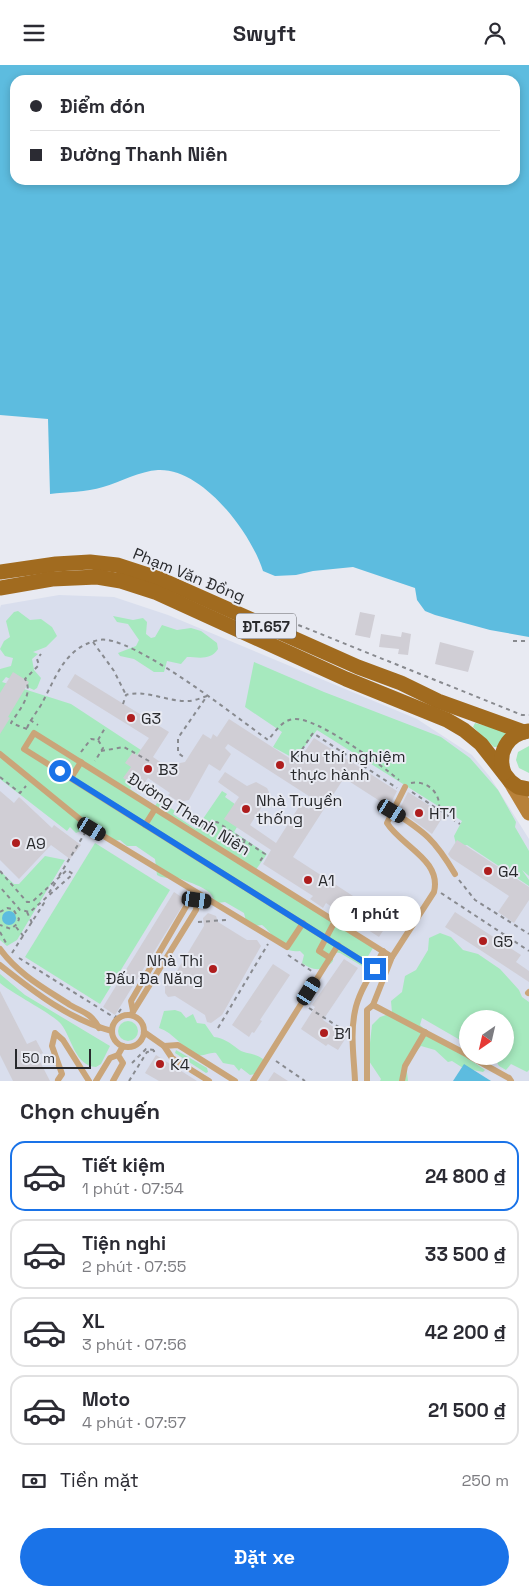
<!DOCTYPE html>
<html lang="vi">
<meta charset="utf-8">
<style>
:root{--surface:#fff;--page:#f7f7f7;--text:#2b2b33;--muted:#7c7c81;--line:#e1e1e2;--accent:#1a73e8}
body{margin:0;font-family:"Space Grotesk",sans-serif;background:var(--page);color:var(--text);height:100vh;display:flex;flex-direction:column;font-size:19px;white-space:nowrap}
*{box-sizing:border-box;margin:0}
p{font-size:16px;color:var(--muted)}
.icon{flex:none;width:28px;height:28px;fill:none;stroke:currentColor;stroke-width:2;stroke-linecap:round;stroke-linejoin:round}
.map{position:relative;height:1016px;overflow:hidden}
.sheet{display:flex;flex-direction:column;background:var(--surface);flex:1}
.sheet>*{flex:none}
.banner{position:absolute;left:10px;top:10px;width:510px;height:110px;border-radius:15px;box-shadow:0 2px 8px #0003;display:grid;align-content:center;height:110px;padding:0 20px;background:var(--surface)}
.needle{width:32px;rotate:214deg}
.buttons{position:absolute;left:459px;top:945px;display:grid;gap:10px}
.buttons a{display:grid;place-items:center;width:55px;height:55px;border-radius:50%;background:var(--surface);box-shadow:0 2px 8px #0003;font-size:25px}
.scale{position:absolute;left:15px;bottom:12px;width:76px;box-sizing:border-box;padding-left:5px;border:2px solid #28292c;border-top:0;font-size:14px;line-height:18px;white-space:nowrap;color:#28292c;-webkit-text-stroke:4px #e8eaf2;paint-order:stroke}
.end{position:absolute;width:22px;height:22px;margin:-11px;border:6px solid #1a73e8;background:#fff;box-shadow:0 0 0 2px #fff}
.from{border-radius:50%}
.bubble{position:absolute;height:35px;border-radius:18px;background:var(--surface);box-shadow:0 2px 8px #0003;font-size:16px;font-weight:600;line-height:35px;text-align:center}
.car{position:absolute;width:15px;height:30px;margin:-15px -8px;border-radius:6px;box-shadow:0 0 4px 1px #0007;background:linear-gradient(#222 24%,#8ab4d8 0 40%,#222 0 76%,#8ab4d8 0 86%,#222 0)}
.banner b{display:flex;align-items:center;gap:18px;height:48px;font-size:19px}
.banner b+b{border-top:1px solid var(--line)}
.banner i{width:12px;height:12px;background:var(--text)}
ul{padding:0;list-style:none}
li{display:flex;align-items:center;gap:15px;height:70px;margin:0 10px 8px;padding:0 10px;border:2px solid var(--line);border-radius:15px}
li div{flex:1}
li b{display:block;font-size:19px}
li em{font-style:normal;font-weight:600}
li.on{border-color:var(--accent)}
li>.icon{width:45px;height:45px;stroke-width:1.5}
h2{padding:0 20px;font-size:22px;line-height:60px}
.pay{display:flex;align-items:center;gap:12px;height:55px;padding:0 20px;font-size:19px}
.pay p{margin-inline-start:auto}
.button{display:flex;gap:10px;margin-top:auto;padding:10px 20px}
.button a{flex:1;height:58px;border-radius:30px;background:var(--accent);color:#fff;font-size:20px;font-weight:600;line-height:58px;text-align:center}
header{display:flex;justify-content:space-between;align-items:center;height:65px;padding:0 20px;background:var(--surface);font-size:22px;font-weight:600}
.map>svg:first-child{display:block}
.built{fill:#d9deed;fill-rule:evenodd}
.green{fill:#a6e9be}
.water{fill:#5dbcdf;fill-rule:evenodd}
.building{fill:#d0ced5}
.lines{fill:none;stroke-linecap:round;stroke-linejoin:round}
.path{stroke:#888a8f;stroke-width:2;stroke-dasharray:4 4;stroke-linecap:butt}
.service{stroke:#caa579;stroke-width:6}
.secondary{stroke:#b88139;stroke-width:15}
.primary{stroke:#a16b1f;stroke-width:15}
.route{stroke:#1a73e8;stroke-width:6}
.poi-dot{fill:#ae1d1d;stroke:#e8eaf2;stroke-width:2}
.labels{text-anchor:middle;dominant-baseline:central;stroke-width:4;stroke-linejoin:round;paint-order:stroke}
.shield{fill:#e8eaf2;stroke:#626367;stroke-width:1}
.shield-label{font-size:15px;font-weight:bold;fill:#28292c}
.street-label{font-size:16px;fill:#28292c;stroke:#e8eaf2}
.poi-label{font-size:16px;fill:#28292c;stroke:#e8eaf2;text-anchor:start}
</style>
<header><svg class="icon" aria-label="menu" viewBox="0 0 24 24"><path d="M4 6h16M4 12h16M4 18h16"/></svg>Swyft<svg class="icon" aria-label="person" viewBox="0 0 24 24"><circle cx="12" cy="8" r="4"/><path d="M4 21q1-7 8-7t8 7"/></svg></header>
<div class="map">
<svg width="529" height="1016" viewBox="0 0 529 1016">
<rect width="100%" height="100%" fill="#e8eaf2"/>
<path class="built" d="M59,530l55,2 54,18 249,104 55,36 18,22 39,62v242h-529v-473l1,-3zM468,954h37v37h-37z"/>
<g class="green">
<path d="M18,546l12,9 11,-1 11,8 5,9 -11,11 -13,5 5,2 -6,5 2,11 7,8 -4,10 -3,2 -28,-13 -4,5 69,22 76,50 -17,35 25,17 4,-6 16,11 -2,3 23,15 26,-38 5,3 -2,3 21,15 -12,20 33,22 -12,17 118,77 -11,18 -22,-13 -8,-1 1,9c-9,11 -21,10 -31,2l2,-8 -4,-4c-19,3 -25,-16 -38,-26l-9,1 -7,-5 -2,-8 -19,-11 -8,1c-4,-3 -4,-7 -7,-10 -8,-7 -19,-10 -29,-14 -8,-3 -16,1 -24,-4l-2,-16 -19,-13h-9l-7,-6 -8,1 -27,-12 -9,4 -6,-6 -3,4 -67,-52v-110l11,-3 2,-8 -8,-2 -5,-7 4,-8 6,-4 -4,-16 8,-9z"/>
<path d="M113,551l20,4 10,-2 4,4 -1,12 5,4 4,-1 7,-12 15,5 14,-2 10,3 16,12 1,6c-8,12 -20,8 -31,8l-6,7 -14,-3 -3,11h-10l-20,-13 -14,-3 -2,-3 18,-7 3,-6 -11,-16 -11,-2z"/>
<path d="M254,597l70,30 117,45 29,21 28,32 18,32 -1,5 14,24v25l-7,-6 7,10v6l-62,-41 -4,1 -7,-2 -2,-8 8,-15 -145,-91 -22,29 -22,-12 9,-15 -37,-25z"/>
<path d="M475,658l30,8 1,4 -8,12h-4l-21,-20z"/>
<path d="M529,681v27l-10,-5 -3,-8 2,-8z"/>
<path d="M95,778l75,47 -70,114 -75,-47z"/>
<path d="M45,791l20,4 -48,80 -10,6 -7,-6v-69l14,13h5z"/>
<path d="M440,868l11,4 12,13 15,4 22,15 19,21 3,7 7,5v68l-2,2 -16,-8 -5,6 -7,-4 -6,-10h12v-37h-37l-1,25 -45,-26 -2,7 2,2 63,43 -2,2 -20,-4 -11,-7 -4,1 -13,-12 -14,-4 -15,18 2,17h-28l1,-2 -12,-18 -2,-15 3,-3 2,-18 8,-8 12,-4 -1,-12 11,-9 3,-16 11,-6 12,-20 1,-12z"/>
<path d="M0,909l25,21 85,51 -9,18 -5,3c-21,-1 -24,-29 -35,-43 -8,-10 -48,-30 -61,-41z"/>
<path d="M175,945l6,2 5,6 7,-4 4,9 8,1 9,13c10,1 16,6 24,12 6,5 18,4 25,10v2l-8,13 -5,1 -9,-7 -2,3 -5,-6 -11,-2 -7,-10c-7,-1 -12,4 -19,2 -15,-7 -23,-22 -38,-27l5,-17z"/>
<circle cx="128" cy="966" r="10"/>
<path d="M176,985l31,18 1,4 -2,1 -31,-20z"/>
</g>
<g class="water">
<path d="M0,0h529v572l-39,-7 -55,-15 -10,-4 -8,-11 -2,-12 -62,-21 -40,4 -17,4 -21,1 -12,-5c-12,-38 -60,-103 -105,-101 -18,1 -38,12 -55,17 -17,5 -36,5 -53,7l-2,-75 -48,-4zM15,15h500v100h-500z"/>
<circle cx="9" cy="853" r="7"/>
<path d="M464,999l27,17h-38z"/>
</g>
<g class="building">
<path d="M360,547l15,3 -5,23 -15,-3z"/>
<path d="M402,567l9,2 -3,21 -10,-1 1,-5 -20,-2 2,-13 20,3z"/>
<path d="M440,577l34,9 -6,21 -33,-8z"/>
<path d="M13,607l16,10 -21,35 2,1 -10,16v-41z"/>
<path d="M75,609l94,58 -16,25 13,9 19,-4 18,-28 8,5 2,-5 4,3 12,-18 68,44 17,-25 83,53 -8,16 -45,-29 -51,79 97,63 -11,17 -53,-34 -3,5 -13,-9 3,-3 -50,-32 8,-14 -47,-31 15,-22 -21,-15 7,-10 22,14 9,-4 11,6 2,4 -2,7 -17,26 26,18 24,-38 9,4 6,-9 -87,-56 -3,4 6,6 -11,17 -11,-7 -20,36 -10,2 -11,-7 2,-2 -22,-15 -8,11 -17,-11 8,-11 -6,-4 8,-11 4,3 12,-17 -82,-51z"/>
<path d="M0,726l14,12 5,-6 33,31 2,-3 27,20 -11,14 -19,-14 -32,34 -19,-19z"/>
<path d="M408,727l36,23 -12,19 -33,-24z"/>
<path d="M457,775l72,47v13l-15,23 -16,-11 11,-16 -58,-38 -3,-4z"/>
<path d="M174,827l12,8 -71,115 -12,-8z"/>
<path d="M455,847l66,43 -5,7 13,9v11l-84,-55z"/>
<path d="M208,848l8,3 2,6 29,18h10l4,6 -39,69 -11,8 -4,-1 -2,-7 -30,-19 -7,1 -3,-4v-12l4,3 35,-58 -1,-8z"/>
<path d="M344,894l14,9 -35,52 24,16 -9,14 -10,-6 -2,2 -25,-17 14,-22 -3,-2z"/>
<path d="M273,899l17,11 -30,45 2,1 -8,12 -2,-1 -3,5 -17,-12z"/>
<path d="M0,926l27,53 9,-4 7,13 -6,3 13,25h-37l-13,-26z"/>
<path d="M156,990l41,26h-38l-14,-8z"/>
<path d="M274,1007l14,9h-20z"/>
</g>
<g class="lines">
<g class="path">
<path d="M276,551l246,99h7"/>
<path d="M513,576h16"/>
<path d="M93,577l21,29 12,24"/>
<path d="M123,639l3,-9c19,-6 42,7 62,6 6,0 13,-3 19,-5l-29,42v15l7,5"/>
<path d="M30,655l8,5"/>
<path d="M27,663c4,-9 9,-15 14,-23 15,-27 23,-58 58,-65 31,-7 140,79 169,100 8,-9 14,-20 26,-21 23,-2 87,46 105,61"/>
<path d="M27,664l-16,-6c8,-13 23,-29 14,-44l14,-14 -2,-6 4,-5"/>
<path d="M98,675l7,-12"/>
<path d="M101,686l23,-4 25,14"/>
<path d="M81,687l10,-13 7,1 5,8 -8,13"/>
<path d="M293,698l20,-30 84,55"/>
<path d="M0,712l20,16 6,-7"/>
<path d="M411,718c16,-3 30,10 28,26"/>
<path d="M412,727l48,32"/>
<path d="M202,763l3,-5 12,-1 48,32 -7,10"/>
<path d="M238,786l7,-10"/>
<path d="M0,806l27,31h5l35,-32 6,4 -43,38 -10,-2 -20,-23"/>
<path d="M59,811l26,-43"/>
<path d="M459,815l16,20 54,34"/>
<path d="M49,828l8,-13"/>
<path d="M441,828l88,58"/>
<path d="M0,847l7,-4 6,1 6,10 -2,5 -6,5 -11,-4"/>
<path d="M27,847l5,11"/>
<path d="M395,852l8,7"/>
<path d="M198,857l28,-2"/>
<path d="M16,862l8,10"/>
<path d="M0,867l6,11"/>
<path d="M12,888l34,-53"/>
<path d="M288,890l25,17"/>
<path d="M19,893l96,60 8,-12"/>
<path d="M309,943l36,23"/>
<path d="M218,963l50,-84"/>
<path d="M276,996l29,20"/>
<path d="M132,998l14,-14 8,1"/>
<path d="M129,1016l18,-29 8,-1"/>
</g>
<g class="service">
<path d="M0,689l92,75 195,118 16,-24"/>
<path d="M71,713l10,-16"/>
<path d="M392,746c33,21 43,29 63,63"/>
<path d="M145,760l10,-16"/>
<path d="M0,884c18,25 44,39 70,56 14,8 21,8 29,23"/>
<path d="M330,893l-11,-7 16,-30"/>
<path d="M0,900c34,27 70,55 112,66"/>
<path d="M375,904l-351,-220 10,-16 358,224"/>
<path d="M528,928l1,-1"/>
<path d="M373,940l95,50"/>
<path d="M133,946l-2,-10 56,-96 10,-5"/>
<path d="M131,950l65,-105 1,-10 12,2"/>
<circle cx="128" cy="966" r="16"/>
<path d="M144,967l20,14 8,12 37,23"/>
<path d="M164,981l14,-1 57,36"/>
<path d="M469,991l40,22 2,3"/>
<path d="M58,1015l4,-6 -10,-28 3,-13 8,7 26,41"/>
<path d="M96,1016l14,-23 8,-3"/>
<path d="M113,1016l10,-18 -5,-8 5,-9"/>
<path d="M253,1016l85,-136"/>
<path d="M355,1016c-1,-23 -5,-47 0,-70 4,-21 19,-40 28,-60"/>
<path d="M367,1016v-71l6,-5 19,-48 42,-65c8,-32 -33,-46 -47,-69l18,-36"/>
<path d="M402,1016l3,-15 20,-34"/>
</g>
<path class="secondary" d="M510,716l19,32"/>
<g class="primary">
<path d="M0,507l56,-8 34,-2 27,3 43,14 198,88 43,16 37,18 86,31"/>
<path d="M0,523l52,-9 45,-2 24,4 34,11 191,87 101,41 17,10 17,14 29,37 8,6 11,2"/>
<path d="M504,708c-7,-20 3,-39 25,-42"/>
</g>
</g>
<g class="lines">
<path class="route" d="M60,706l315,198"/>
</g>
<g class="poi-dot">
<circle cx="131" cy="653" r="5"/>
<circle cx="280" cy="700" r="5"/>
<circle cx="148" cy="704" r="5"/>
<circle cx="246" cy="744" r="5"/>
<circle cx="419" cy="748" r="5"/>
<circle cx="16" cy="778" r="5"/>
<circle cx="488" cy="806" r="5"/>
<circle cx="308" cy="815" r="5"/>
<circle cx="483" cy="876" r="5"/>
<circle cx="213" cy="904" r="5"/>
<circle cx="324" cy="968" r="5"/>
<circle cx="160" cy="999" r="5"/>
</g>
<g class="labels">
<rect class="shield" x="236" y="548.5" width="60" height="25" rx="4"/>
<g class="shield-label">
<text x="266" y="561">ĐT.657</text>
</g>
<g class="street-label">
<text transform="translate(189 510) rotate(22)">Phạm Văn Đồng</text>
<text transform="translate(189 749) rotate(32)">Đường Thanh Niên</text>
</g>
<g class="poi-label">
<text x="141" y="653">G3</text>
<text x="290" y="691">Khu thí nghiệm<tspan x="290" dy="18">thực hành</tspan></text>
<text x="158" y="704">B3</text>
<text x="256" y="735">Nhà Truyền<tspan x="256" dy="18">thống</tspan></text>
<text x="429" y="748">HT1</text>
<text x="26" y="778">A9</text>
<text x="498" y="806">G4</text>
<text x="318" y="815">A1</text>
<text x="493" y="876">G5</text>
<text x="203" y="895" text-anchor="end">Nhà Thi<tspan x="203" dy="18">Đấu Đa Năng</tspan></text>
<text x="334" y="968">B1</text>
<text x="170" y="999">K4</text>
</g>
</g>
</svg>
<div class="buttons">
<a><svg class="needle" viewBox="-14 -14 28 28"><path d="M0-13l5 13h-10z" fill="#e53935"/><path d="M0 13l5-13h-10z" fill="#7c7c81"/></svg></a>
</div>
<div class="scale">50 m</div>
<i class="end from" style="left:60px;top:706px"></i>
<i class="end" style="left:375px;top:904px"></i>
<div class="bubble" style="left:329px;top:831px;width:92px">1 phút</div>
<i class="car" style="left:392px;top:746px;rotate:121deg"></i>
<i class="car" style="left:92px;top:764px;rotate:121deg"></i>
<i class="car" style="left:197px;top:835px;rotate:98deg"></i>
<i class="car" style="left:309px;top:926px;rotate:32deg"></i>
<div class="banner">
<b><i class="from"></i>Điểm đón</b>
<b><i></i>Đường Thanh Niên</b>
</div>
</div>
<section class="sheet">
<h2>Chọn chuyến</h2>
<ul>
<li class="on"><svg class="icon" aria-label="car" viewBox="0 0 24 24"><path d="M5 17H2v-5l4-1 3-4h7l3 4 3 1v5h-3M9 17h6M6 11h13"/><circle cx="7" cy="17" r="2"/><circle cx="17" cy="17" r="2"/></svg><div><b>Tiết kiệm</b><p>1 phút · 07:54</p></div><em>24 800 ₫</em></li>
<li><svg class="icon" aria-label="car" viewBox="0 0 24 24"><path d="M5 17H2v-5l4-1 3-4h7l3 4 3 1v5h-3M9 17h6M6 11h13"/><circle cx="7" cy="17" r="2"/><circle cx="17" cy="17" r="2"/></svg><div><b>Tiện nghi</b><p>2 phút · 07:55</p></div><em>33 500 ₫</em></li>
<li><svg class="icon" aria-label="car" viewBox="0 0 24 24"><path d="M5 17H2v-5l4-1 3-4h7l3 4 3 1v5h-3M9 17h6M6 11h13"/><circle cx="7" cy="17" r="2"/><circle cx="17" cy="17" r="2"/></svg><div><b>XL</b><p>3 phút · 07:56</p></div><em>42 200 ₫</em></li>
<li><svg class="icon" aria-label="car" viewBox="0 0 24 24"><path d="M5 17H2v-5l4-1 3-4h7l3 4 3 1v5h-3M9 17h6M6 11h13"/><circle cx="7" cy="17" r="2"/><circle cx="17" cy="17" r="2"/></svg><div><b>Moto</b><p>4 phút · 07:57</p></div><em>21 500 ₫</em></li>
</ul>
<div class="pay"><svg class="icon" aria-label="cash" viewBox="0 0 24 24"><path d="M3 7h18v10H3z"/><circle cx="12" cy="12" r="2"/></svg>Tiền mặt<p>250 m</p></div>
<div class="button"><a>Đặt xe</a></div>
</section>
